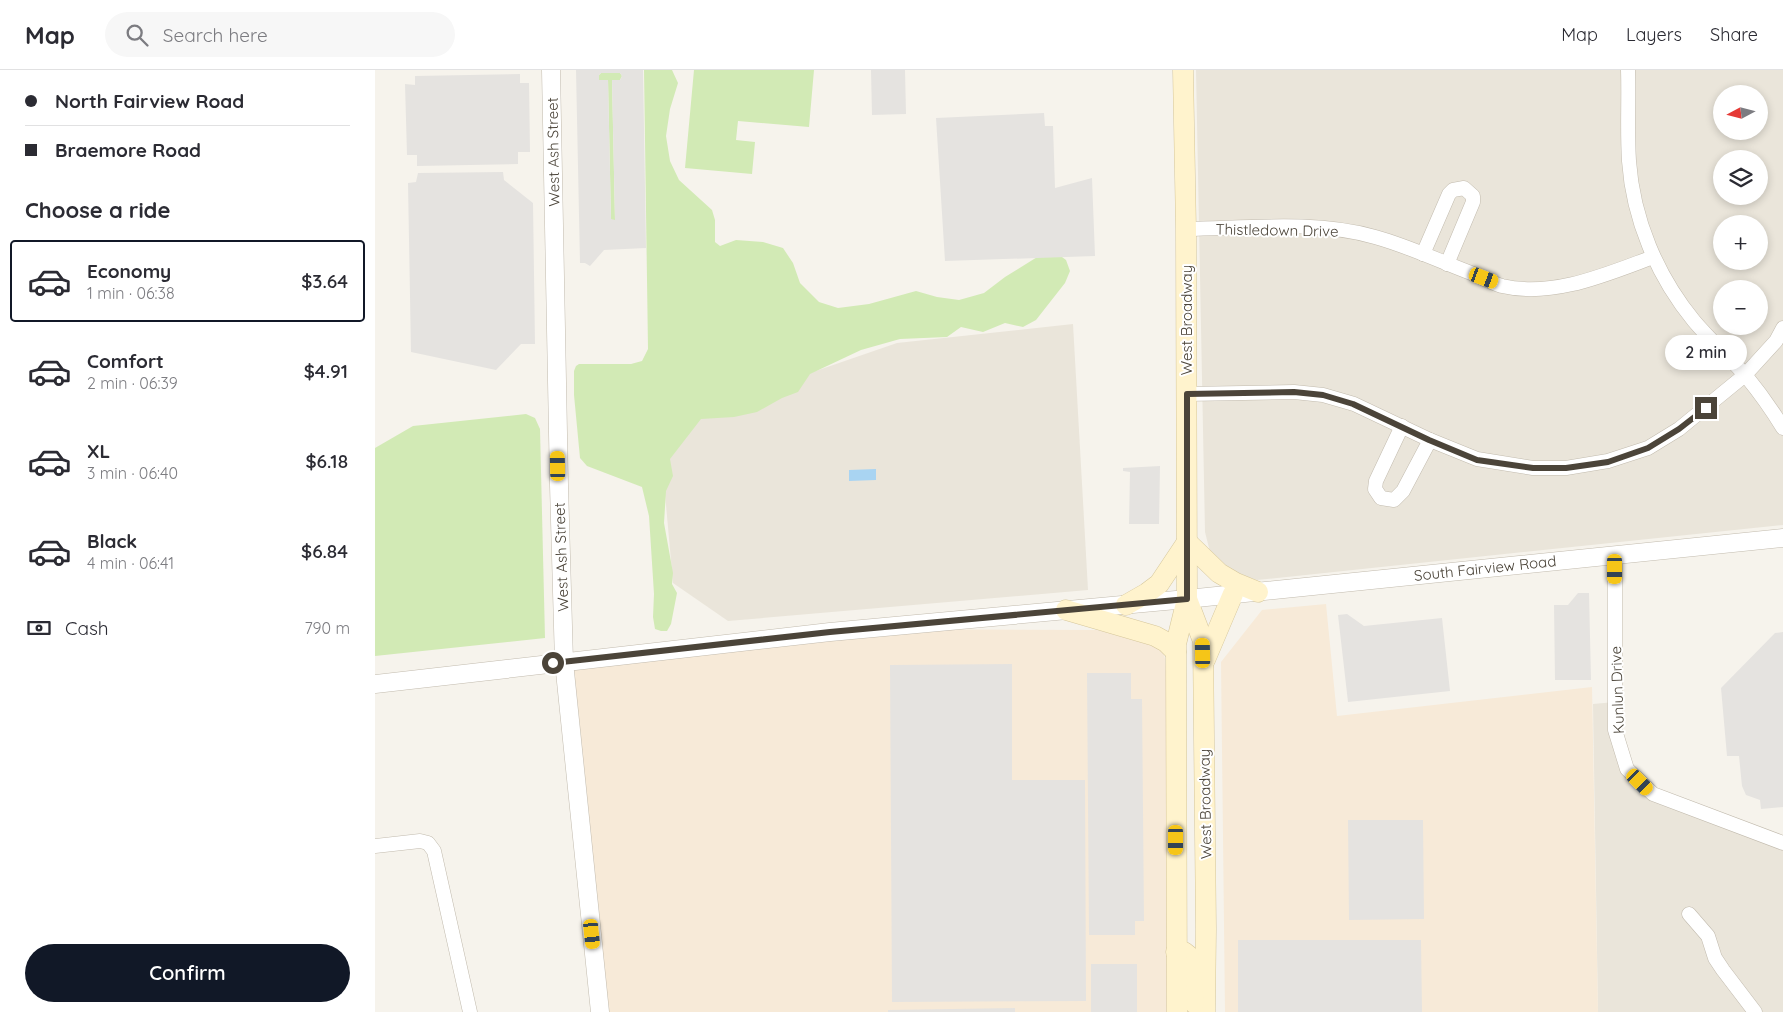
<!DOCTYPE html>
<meta charset="utf-8">
<style>
:root{--surface:#fff;--page:#f7f7f7;--text:#2b2b33;--muted:#7c7c81;--line:#e1e1e2;--accent:#111827}
body{margin:0;font-family:Quicksand,sans-serif;background:var(--page);color:var(--text);height:100vh;display:flex;flex-direction:column;font-size:19px;white-space:nowrap}
*{box-sizing:border-box;margin:0}
p{font-size:16px;color:var(--muted)}
.icon{flex:none;width:28px;height:28px;fill:none;stroke:currentColor;stroke-width:2;stroke-linecap:round;stroke-linejoin:round}
.map{position:relative;flex:1;overflow:hidden}
.panel{display:flex;flex-direction:column;background:var(--surface);width:375px}
.panel>*{flex:none}
.hud{display:grid;align-content:center;height:110px;padding:0 25px;background:var(--surface)}
.needle{width:32px;rotate:263deg}
.buttons{position:absolute;left:1338px;top:15px;display:grid;gap:10px}
.buttons a{display:grid;place-items:center;width:55px;height:55px;border-radius:50%;background:var(--surface);box-shadow:0 2px 8px #0003;font-size:25px}
.end{position:absolute;width:22px;height:22px;margin:-11px;border:6px solid #4b4439;background:#fff;box-shadow:0 0 0 2px #fff}
.from{border-radius:50%}
.bubble{position:absolute;height:35px;border-radius:18px;background:var(--surface);box-shadow:0 2px 8px #0003;font-size:16px;font-weight:600;line-height:35px;text-align:center}
.car{position:absolute;width:15px;height:30px;margin:-15px -8px;border-radius:6px;box-shadow:0 0 4px 1px #0007;background:linear-gradient(#f5c518 24%,#345 0 40%,#f5c518 0 76%,#345 0 86%,#f5c518 0)}
.hud b{display:flex;align-items:center;gap:18px;height:48px;font-size:19px}
.hud b+b{border-top:1px solid var(--line)}
.hud i{width:12px;height:12px;background:var(--text)}
ul{padding:0;list-style:none}
li{display:flex;align-items:center;gap:15px;height:82px;margin:0 10px 8px;padding:0 15px;border:2px solid transparent;border-radius:5px}
li div{flex:1}
li b{display:block;font-size:19px}
li em{font-style:normal;font-weight:600}
li.current{border-color:var(--accent)}
li>.icon{width:45px;height:45px;stroke-width:1.5}
h2{padding:0 25px;font-size:22px;line-height:60px}
.pay{display:flex;align-items:center;gap:12px;height:55px;padding:0 25px;font-size:19px}
.pay p{margin-inline-start:auto}
.primary-button{display:flex;gap:10px;margin-top:auto;padding:10px 25px}
.primary-button a{flex:1;height:58px;border-radius:30px;background:var(--accent);color:#fff;font-size:20px;font-weight:600;line-height:58px;text-align:center}
header{display:flex;align-items:center;gap:30px;box-sizing:border-box;height:70px;padding:0 25px;background:var(--surface);border-bottom:1px solid var(--line)}
header strong{font-size:24px}
nav{display:flex;gap:28px;margin-inline-start:auto;font-size:18px}
.search{width:350px;height:45px;background:var(--page);display:flex;align-items:center;gap:12px;box-sizing:border-box;padding:0 18px;border-radius:28px;color:var(--muted);font-size:19px}
main{display:flex;flex:1;min-height:0}
.map>svg:first-child{display:block}
.residential{fill:#eae5da;fill-rule:evenodd}
.commercial{fill:#f7ead8}
.green{fill:#d2eab5}
.parking{fill:#e5e3e0;fill-rule:evenodd}
.water{fill:#a9d4f2}
.lines{fill:none;stroke-linecap:round;stroke-linejoin:round}
.minor-casing{stroke:#c2bbae;stroke-width:15}
.tertiary-casing{stroke:#c2bbae;stroke-width:19}
.secondary-casing{stroke:#d6c79b;stroke-width:21}
.minor{stroke:#fff;stroke-width:14}
.tertiary{stroke:#fff;stroke-width:18}
.secondary{stroke:#fff3cd;stroke-width:20}
.route{stroke:#4b4439;stroke-width:6}
.labels{text-anchor:middle;dominant-baseline:central;stroke-width:4;stroke-linejoin:round;paint-order:stroke}
.street-label{font-size:15px;fill:#4b4439;stroke:#fff}
</style>
<header>
<strong>Map</strong>
<div class="search"><svg class="icon" aria-label="search" viewBox="0 0 24 24"><circle cx="10" cy="10" r="6"/><path d="M15 15l6 6"/></svg>Search here</div>
<nav><a>Map</a><a>Layers</a><a>Share</a></nav>
</header>
<main>
<section class="panel">
<div class="hud">
<b><i class="from"></i>North Fairview Road</b>
<b><i></i>Braemore Road</b>
</div>
<h2>Choose a ride</h2>
<ul>
<li class="current"><svg class="icon" aria-label="car" viewBox="0 0 24 24"><path d="M5 17H2v-5l4-1 3-4h7l3 4 3 1v5h-3M9 17h6M6 11h13"/><circle cx="7" cy="17" r="2"/><circle cx="17" cy="17" r="2"/></svg><div><b>Economy</b><p>1 min · 06:38</p></div><em>$3.64</em></li>
<li><svg class="icon" aria-label="car" viewBox="0 0 24 24"><path d="M5 17H2v-5l4-1 3-4h7l3 4 3 1v5h-3M9 17h6M6 11h13"/><circle cx="7" cy="17" r="2"/><circle cx="17" cy="17" r="2"/></svg><div><b>Comfort</b><p>2 min · 06:39</p></div><em>$4.91</em></li>
<li><svg class="icon" aria-label="car" viewBox="0 0 24 24"><path d="M5 17H2v-5l4-1 3-4h7l3 4 3 1v5h-3M9 17h6M6 11h13"/><circle cx="7" cy="17" r="2"/><circle cx="17" cy="17" r="2"/></svg><div><b>XL</b><p>3 min · 06:40</p></div><em>$6.18</em></li>
<li><svg class="icon" aria-label="car" viewBox="0 0 24 24"><path d="M5 17H2v-5l4-1 3-4h7l3 4 3 1v5h-3M9 17h6M6 11h13"/><circle cx="7" cy="17" r="2"/><circle cx="17" cy="17" r="2"/></svg><div><b>Black</b><p>4 min · 06:41</p></div><em>$6.84</em></li>
</ul>
<div class="pay"><svg class="icon" aria-label="cash" viewBox="0 0 24 24"><path d="M3 7h18v10H3z"/><circle cx="12" cy="12" r="2"/></svg>Cash<p>790 m</p></div>
<div class="primary-button"><a>Confirm</a></div>
</section>
<div class="map">
<svg width="1408" height="942" viewBox="0 0 1408 942">
<rect width="100%" height="100%" fill="#f6f3ec"/>
<g class="residential">
<path d="M821,0h587v455l-526,55 -33,-11 -14,-17 -5,-20zM1346,24h38v37h-38zM1346,89h38v37h-38zM1346,154h38v37h-38zM1346,219h38v37h-38z"/>
<path d="M698,254l15,266 -360,31 -55,-38 -11,-123 43,-51 192,-66z"/>
<path d="M1240,632l12,66 26,26 130,49v169h-185l-5,-308z"/>
</g>
<g class="commercial">
<path d="M951,534l11,112 255,-29 6,325h-373l-4,-350 41,-52z"/>
<path d="M495,559l226,1 55,9 12,13 2,7 11,162 -7,191h-569l-36,-350z"/>
</g>
<g class="green">
<path d="M269,0h28l6,13 -8,26 -4,27 4,25 9,19 33,30 3,10v22l5,4 16,-6 27,2 20,6 10,15 7,20 19,19 19,6 31,-4 47,-13 21,6 22,3 25,-7 21,-16 37,-23h16l8,6 4,11 -5,12 -29,37 -13,7 -18,-4 -22,9 -22,-5 -14,10 -47,2 -39,11 -51,24 -12,18 -16,6 -25,14 -23,5 -33,2 -31,40 3,17 -7,15 -2,32 9,50 -1,11 5,9 -6,31 -4,7h-6l-6,-2 -2,-12 1,-23 -5,-78 -7,-29 -55,-21 -7,-8 -6,-63v-24l2,-5 3,-2h52l11,-3 6,-12z"/>
<path d="M319,0h120l-5,57 -71,-6 -2,19 19,2 -3,32 -67,-6z"/>
<path d="M226,3h19l2,3 -2,4h-8l3,140h-4l-3,-140h-9v-5z"/>
<path d="M151,344l9,4 5,11 5,209 -170,18v-208l38,-22z"/>
</g>
<g class="parking">
<path d="M201,0h67l3,178 -42,2 -14,16 -5,-3h-5zM226,3h19l2,3 -2,4h-8l3,140 -4,-1 -3,-139h-9v-5z"/>
<path d="M496,0h34l1,44 -34,1z"/>
<path d="M145,4v9h9l1,69h-12v12l-101,2v-11h-10l-2,-71 10,1v-9z"/>
<path d="M669,43l1,13h8l2,62 37,-10 3,78 -150,5 -9,-143z"/>
<path d="M128,102l1,8 29,23 2,141h-14l-25,26 -85,-18 -3,-169 8,-1 2,-9z"/>
<path d="M785,396l-1,58h-30l1,-52 -7,-1v-3z"/>
<path d="M1203,523h11l2,87h-36l-1,-75h14z"/>
<path d="M972,544l17,12 78,-8 8,73 -102,11 -10,-87z"/>
<path d="M1408,562v175l-22,2 -1,-9 -14,-5 -4,-9 -3,-30h-12l-6,-68 54,-55z"/>
<path d="M637,594v116h73l1,221 -194,1 -2,-337z"/>
<path d="M712,603h44v26h11l2,222h-9v14h-46z"/>
<path d="M973,750h75l1,99 -75,1z"/>
<path d="M863,870h183l1,72h-184z"/>
<rect x="716" y="894" width="46" height="48"/>
<path d="M640,938v4h-127v-2z"/>
</g>
<path class="water" d="M501,399v11l-27,1v-11z"/>
<g class="lines">
<defs>
<g id="minor">
<path d="M1253,0c1,30 -1,61 1,91 4,58 28,115 65,160 16,19 35,36 52,55 14,17 26,34 37,52"/>
<path d="M811,159c62,-1 129,-9 189,8 33,9 64,24 96,36 10,4 21,10 31,13 51,12 105,-12 151,-29"/>
<path d="M1048,184l26,-60 4,-4 11,-2 9,8v6l-26,62"/>
<path d="M812,324l107,-2 29,3 31,9 76,36 47,19 56,9h33l42,-7 40,-13 31,-19 66,-54 31,-34 7,-13"/>
<path d="M1027,356l-26,55 -1,8 6,9 13,2 9,-9 27,-51"/>
<path d="M1240,485v175l12,39 26,25 130,49"/>
<path d="M0,776l45,-5 8,2 6,8 36,161"/>
<path d="M1314,844l19,22 7,22 8,12 32,42"/>
</g>
<g id="tertiary">
<path d="M176,0l8,415 5,177 36,350"/>
<path d="M0,614l455,-52 357,-33 596,-61"/>
</g>
<g id="secondary">
<path d="M812,529l16,42 3,288 -1,83"/>
<path d="M751,535l21,-12 12,-9 28,-42 32,31 17,10 22,9"/>
<path d="M691,540l89,26 11,6 10,10"/>
<path d="M830,590l28,-66"/>
<path d="M801,882h8l5,4 5,47"/>
<path d="M802,942l-1,-368 11,-45 -1,-370 -3,-159"/>
</g>
</defs>
<use href="#minor" class="minor-casing"/>
<use href="#tertiary" class="tertiary-casing"/>
<use href="#secondary" class="secondary-casing"/>
<use href="#minor" class="minor"/>
<use href="#tertiary" class="tertiary"/>
<use href="#secondary" class="secondary"/>
</g>
<g class="lines">
<path class="route" d="M178,593l277,-31 357,-33v-205l107,-2 29,3 30,9 76,36 48,20 56,8h33l42,-6 40,-14 31,-19 27,-21"/>
</g>
<g class="labels">
<g class="street-label">
<text transform="translate(178 82) rotate(-91)">West Ash Street</text>
<text transform="translate(902 160) rotate(1)">Thistledown Drive</text>
<text transform="translate(811 250) rotate(-90)">West Broadway</text>
<text transform="translate(186 487) rotate(-92)">West Ash Street</text>
<text transform="translate(1110 498) rotate(-6)">South Fairview Road</text>
<text transform="translate(1242 620) rotate(-92)">Kunlun Drive</text>
<text transform="translate(830 734) rotate(-91)">West Broadway</text>
</g>
</g>
</svg>
<div class="buttons">
<a><svg class="needle" viewBox="-14 -14 28 28"><path d="M0-13l5 13h-10z" fill="#e53935"/><path d="M0 13l5-13h-10z" fill="#7c7c81"/></svg></a>
<a><svg class="icon" aria-label="layers" viewBox="0 0 24 24"><path d="M12 4l9 5-9 5-9-5zM3 14l9 5 9-5"/></svg></a>
<a>+</a>
<a>−</a>
</div>
<i class="end from" style="left:178px;top:593px"></i>
<i class="end" style="left:1331px;top:338px"></i>
<div class="bubble" style="left:1290px;top:265px;width:82px">2 min</div>
<i class="car" style="left:1109px;top:208px;rotate:111deg"></i>
<i class="car" style="left:183px;top:396px;rotate:359deg"></i>
<i class="car" style="left:1240px;top:499px;rotate:180deg"></i>
<i class="car" style="left:828px;top:583px;rotate:359deg"></i>
<i class="car" style="left:1265px;top:712px;rotate:135deg"></i>
<i class="car" style="left:801px;top:770px;rotate:180deg"></i>
<i class="car" style="left:217px;top:864px;rotate:174deg"></i>
</div>
</main>
